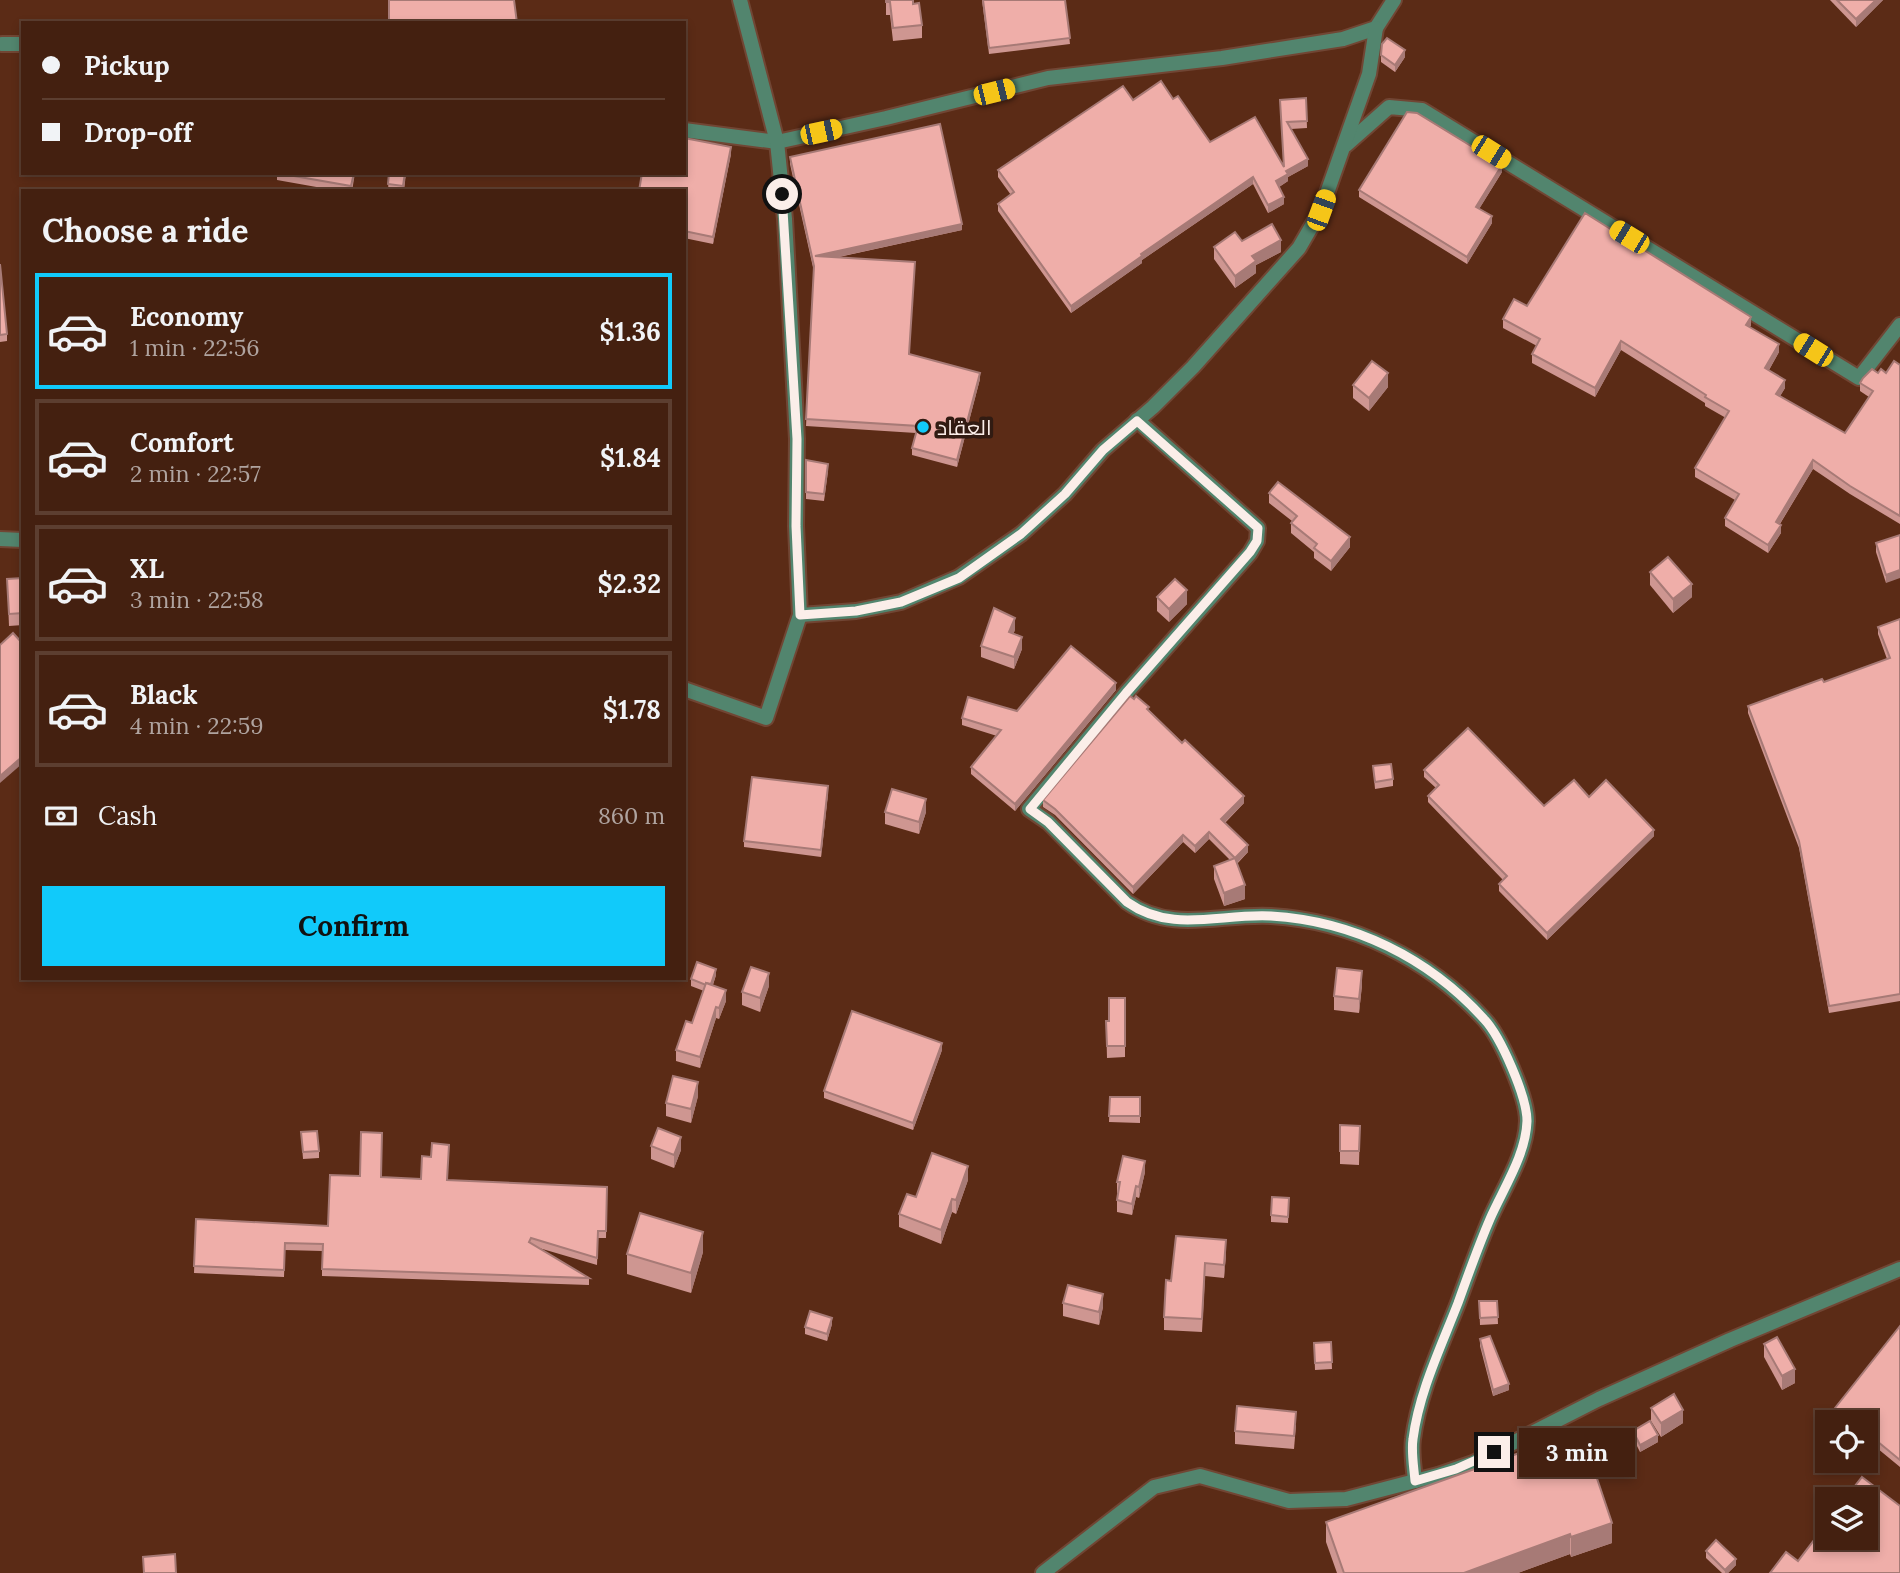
<!DOCTYPE html>
<meta charset="utf-8">
<style>
:root{--surface:#442010;--page:#4e2d1e;--text:#f1f3f6;--muted:#afa39f;--line:#5c3e30;--accent:#11cafa}
body{margin:0;font-family:Lora,Cairo,serif;background:var(--page);color:var(--text);height:100vh;display:flex;flex-direction:column;font-size:26px;white-space:nowrap}
*{box-sizing:border-box;margin:0}
p{font-size:23px;color:var(--muted)}
.icon{flex:none;width:38px;height:38px;fill:none;stroke:currentColor;stroke-width:2;stroke-linecap:round;stroke-linejoin:round}
.map{position:relative;flex:1;overflow:hidden}
.sheet{position:absolute;left:21px;top:189px;width:665px;height:791px;display:flex;flex-direction:column;background:var(--surface);border-radius:0px;box-shadow:0 4px 10px #0003,0 0 0 2px var(--line)}
.sheet>*{flex:none}
.hud{position:absolute;left:21px;top:21px;width:665px;height:154px;border-radius:0px;box-shadow:0 4px 10px #0003,0 0 0 2px var(--line);display:grid;align-content:center;height:154px;padding:0 21px;background:var(--surface)}
.controls{position:absolute;left:1815px;top:1410px;display:grid;gap:14px}
.controls a{display:grid;place-items:center;width:63px;height:63px;border-radius:0px;background:var(--surface);box-shadow:0 4px 10px #0003,0 0 0 2px var(--line);font-size:35px}
.end{position:absolute;width:32px;height:32px;margin:-16px;border:9px solid #fbeee9;background:#111;box-shadow:0 0 0 4px #111}
.from{border-radius:50%}
.bubble{position:absolute;height:49px;border-radius:0px;background:var(--surface);box-shadow:0 4px 10px #0003,0 0 0 2px var(--line);font-size:23px;font-weight:800;line-height:49px;text-align:center}
.car{position:absolute;width:21px;height:42px;margin:-21px -10px;border-radius:9px;box-shadow:0 0 5px 2px #0007;background:linear-gradient(#f5c518 24%,#345 0 40%,#f5c518 0 76%,#345 0 86%,#f5c518 0)}
.hud b{display:flex;align-items:center;gap:24px;height:66px;font-size:26px}
.hud b+b{border-top:2px solid var(--line)}
.hud i{width:18px;height:18px;background:var(--text)}
ul{padding:0;list-style:none}
li{display:flex;align-items:center;gap:21px;height:116px;margin:0 14px 10px;padding:0 7px;border:4px solid var(--line);border-radius:0px}
li div{flex:1}
li b{display:block;font-size:26px}
li em{font-style:normal;font-weight:800}
li.current{border-color:var(--accent)}
li>.icon{width:63px;height:63px;stroke-width:1.5}
h2{padding:0 21px;font-size:32px;line-height:84px}
.pay{display:flex;align-items:center;gap:18px;height:77px;padding:0 21px;font-size:26px}
.pay p{margin-inline-start:auto}
.primary-button{display:flex;gap:14px;margin-top:auto;padding:14px 21px}
.primary-button a{flex:1;height:80px;border-radius:0px;background:var(--accent);color:#111;font-size:28px;font-weight:800;line-height:80px;text-align:center}
.map>svg:first-child{display:block}
.lines{fill:none;stroke-linecap:round;stroke-linejoin:round}
.street-casing{stroke:#714634;stroke-width:18}
.street{stroke:#52856e;stroke-width:14}
.wall{fill:#ce9691}
.shaded-wall{fill:#a77a76}
.building{fill:#efaea9;stroke:#a77a76;stroke-width:2}
.route{stroke:#fbeee9;stroke-width:9}
.poi-dot{fill:#11cafa;stroke:#311b12;stroke-width:2.5}
.labels{text-anchor:middle;dominant-baseline:central;stroke-width:7;stroke-linejoin:round;paint-order:stroke}
.poi-label{font-size:21px;fill:#fbeee9;stroke:#311b12;text-anchor:start}
</style>
<div class="map">
<svg width="1900" height="1573" viewBox="0 0 1900 1573">
<rect width="100%" height="100%" fill="#5b2b16"/>
<g class="lines">
<defs>
<g id="street">
<path d="M2,44h21"/>
<path d="M684,130l93,12 109,-24 162,-40 174,-20 121,-19 33,-11 18,-28"/>
<path d="M1346,145l43,-38 33,3 437,268 41,-53"/>
<path d="M1137,420l121,108 -1,13 -7,12 -124,140 -97,116 19,13 79,80c45,32 94,11 144,14 82,5 158,43 213,103 17,18 43,78 43,102 -1,34 -24,68 -37,98 -12,28 -22,57 -32,84 -17,44 -39,89 -45,136 -2,13 1,29 2,42"/>
<path d="M0,539l23,1"/>
<path d="M800,615l56,-4 45,-9 58,-25 62,-43 44,-40 38,-44 50,-43 40,-40 106,-119 22,-38 48,-136 7,-46"/>
<path d="M684,689l82,29 34,-103 -4,-89 1,-87 -12,-220 -8,-77 -37,-142"/>
<path d="M1043,1573l111,-86 46,-11 89,25 57,-2 92,-24 35,-12 126,-64 131,-59 170,-71"/>
</g>
</defs>
<use href="#street" class="street-casing"/>
<use href="#street" class="street"/>
</g>
<g class="wall">
<path d="M886,0l27,4 9,21v13l-29,3 -3,-26h-4z"/>
<path d="M982,0h83l5,44 -81,10z"/>
<path d="M1830,0h53l-27,27z"/>
<path d="M1381,55l24,2 -10,15 -14,-10z"/>
<path d="M1306,98l1,30 -16,1 17,37 -20,11v4l-9,6 5,17 -16,9 -15,-29 -111,76v3l-71,50 -73,-102v-7l13,-9 -13,-18v-7l135,-70 40,-1 37,43 74,24 -4,-59z"/>
<path d="M731,154l-18,90 -29,-6v-47z"/>
<path d="M790,157l172,73 -123,27 71,97 70,25 -23,88 -45,-12v-7l4,-15 -110,-7 8,-154 -24,-108z"/>
<path d="M1502,172l-23,37 13,14 -25,41 -108,-67v-7z"/>
<path d="M277,173h78l-3,18h-13l-62,-11z"/>
<path d="M389,173h17l-2,18h-16z"/>
<path d="M1242,241l39,11 -25,13v8l-21,15 -21,-29v-12z"/>
<path d="M0,264l7,70v7l-7,1z"/>
<path d="M1527,306l224,19 -1,2 29,25 -10,18 16,18 -5,8 65,37 24,-36 -9,-6v-8l18,-10h8l14,-8v159l-50,-30 -37,-25 -33,55 1,9 -13,20 -43,-27v-8l10,-18 -40,-23v-9l31,-50 -21,-12v-3l-84,-53 -26,47 -63,-34v-9l5,-8 -34,-18v-9z"/>
<path d="M1353,385l35,2 -19,24 -16,-13z"/>
<path d="M806,460l22,11 -4,30 -18,-2z"/>
<path d="M1269,493l81,54 -19,24 -17,-13v-6l-23,-19v-10l1,-2 -23,-18z"/>
<path d="M1900,535l-14,48 -10,-31v-9z"/>
<path d="M1650,572l42,25 -19,16 -23,-28z"/>
<path d="M23,578v47l-14,1 -2,-47z"/>
<path d="M1157,597l30,7 -18,18 -12,-11z"/>
<path d="M1900,619v382l-71,12 -30,-165 -51,-135v-7l76,-24 63,-23 -9,-25v-7z"/>
<path d="M1015,630l-2,4 9,15 -8,20 -33,-12v-11z"/>
<path d="M1116,690l-101,121 -44,-37v-7l26,-31 -35,-11v-7l55,-7z"/>
<path d="M1149,710l95,93 -19,20 23,29 -11,12 8,35 -21,7 -10,-27v-13l16,-6 -21,-21 -14,14 -12,-11 -50,52 -78,-79 -12,-8v-7z"/>
<path d="M1373,766l20,13v7l-18,3z"/>
<path d="M1424,770l120,36 45,-9 65,39 -107,104 -48,-49v-7l4,-4 -75,-78v-6l8,-8 -12,-11z"/>
<path d="M828,793l-7,64 -77,-10v-6z"/>
<path d="M885,812h41l-7,22 -34,-10z"/>
<path d="M716,975l-3,10 13,16 -7,18 -3,-1 -16,50 -24,-7v-11l16,-27 12,-32 -13,-5v-7z"/>
<path d="M1362,985l-3,28 -25,-3v-14z"/>
<path d="M769,986l-9,26 -18,-7v-13z"/>
<path d="M1125,998v59l-18,1 -1,-37h3z"/>
<path d="M942,1050l-29,80 -89,-32v-7z"/>
<path d="M698,1096l-7,27 -25,-7v-13z"/>
<path d="M1110,1097h30v26l-31,-1z"/>
<path d="M1340,1125l20,1 -1,39 -19,-1z"/>
<path d="M301,1132l18,19v7l-16,1z"/>
<path d="M651,1146l30,4 -7,18 -23,-9z"/>
<path d="M449,1152l-2,28 160,7 -1,51h-8l-1,27 -58,-17 50,30v7l-267,-9v-25l-37,-1 -1,27 -90,-4 2,-54 132,7 32,-50 61,3 10,-22z"/>
<path d="M1145,1172l-6,26 -3,-1 -4,18 -15,-3v-12l1,-7h-1v-11z"/>
<path d="M968,1180l-12,34 -4,-2 -11,32 -42,-17v-13l17,-17z"/>
<path d="M1289,1198l-1,25 -17,-1v-7z"/>
<path d="M1176,1236l50,18 -2,24 -19,-2 -3,56 -38,-2v-13l7,-36z"/>
<path d="M703,1252l-12,41 -64,-19v-20z"/>
<path d="M1479,1301h18l1,23 -18,1z"/>
<path d="M1063,1303l40,4 -4,18 -36,-9z"/>
<path d="M832,1324l-5,17 -22,-7v-7z"/>
<path d="M1900,1326v141l-34,-28v-16h-21l-10,-8v-7z"/>
<path d="M1480,1339l29,51 -16,6 -13,-50z"/>
<path d="M1331,1342l1,27 -17,1 -1,-27z"/>
<path d="M1764,1344l31,39 -13,7 -18,-33z"/>
<path d="M1651,1408l32,15 -22,14 -10,-16z"/>
<path d="M1296,1425l-2,24 -59,-5v-13z"/>
<path d="M1581,1431l31,112 -41,14 -1,-3 -52,19h-181l-11,-31v-20z"/>
<path d="M1633,1431l25,11 -18,10 -7,-14z"/>
<path d="M1706,1551l30,14 -8,8h-6l-16,-15z"/>
</g>
<g class="shaded-wall">
<path d="M1876,0h7l-27,27v-8z"/>
<path d="M1405,50v7l-10,15v-7z"/>
<path d="M731,147v7l-18,90v-7z"/>
<path d="M1308,159v7l-20,11v4l-12,8v-8l10,-10z"/>
<path d="M1502,165v7l-26,42v-7z"/>
<path d="M405,173h1l-3,18v-5z"/>
<path d="M1253,177v7l-111,76v3l-71,50v-7l70,-52z"/>
<path d="M1284,197v7l-16,9v-8z"/>
<path d="M1492,216v7l-25,41v-7z"/>
<path d="M962,224v6l-147,32v-6z"/>
<path d="M1281,240v12l-25,13v8l-21,15v-12l17,-20z"/>
<path d="M1751,317v8l-5,8v-8z"/>
<path d="M1621,341v9l-26,47v-9z"/>
<path d="M1779,344v8l-14,25v-9z"/>
<path d="M980,373v6l-23,88v-7z"/>
<path d="M1388,373v14l-19,24v-13z"/>
<path d="M1785,380v8l-9,15v-9z"/>
<path d="M1813,460v9l-37,61v-8z"/>
<path d="M1781,525v8l-13,20v-8z"/>
<path d="M1350,537v10l-19,24v-10z"/>
<path d="M1900,570v8l-14,5v-8z"/>
<path d="M1692,584v13l-19,16v-14z"/>
<path d="M1187,590v14l-18,18v-13z"/>
<path d="M1015,618v12l-6,14v-12z"/>
<path d="M1022,637v12l-8,20v-12z"/>
<path d="M1116,683v7l-101,121v-7z"/>
<path d="M23,756v7l-23,20v-7z"/>
<path d="M828,786v7l-7,64v-7z"/>
<path d="M1244,796v7l-23,23v-7z"/>
<path d="M926,799v13l-7,22v-12z"/>
<path d="M1654,830v6l-107,104v-7z"/>
<path d="M1209,832v7l-14,14v-7z"/>
<path d="M1183,835v7l-50,52v-7z"/>
<path d="M1248,845v7l-13,13v-7z"/>
<path d="M1245,885v14l-21,7v-13z"/>
<path d="M716,969v6l-6,18v-7z"/>
<path d="M1362,971v14l-3,28v-14z"/>
<path d="M769,973v13l-9,26v-14z"/>
<path d="M726,990v11l-7,18v-11z"/>
<path d="M716,1007v11l-16,50v-11z"/>
<path d="M942,1043v7l-29,80v-7z"/>
<path d="M698,1082v14l-7,27v-14z"/>
<path d="M681,1137v13l-7,18v-13z"/>
<path d="M1145,1161v11l-6,26v-11z"/>
<path d="M968,1166v14l-12,34v-14z"/>
<path d="M1136,1186v11l-4,18v-11z"/>
<path d="M952,1199v13l-11,32v-14z"/>
<path d="M703,1232v20l-12,41v-20z"/>
<path d="M1226,1240v14l-2,24v-13z"/>
<path d="M1103,1294v13l-4,18v-13z"/>
<path d="M832,1318v6l-5,17v-7z"/>
<path d="M1795,1369v14l-13,7v-14z"/>
<path d="M1509,1384v6l-16,6v-6z"/>
<path d="M1683,1410v13l-22,14v-14z"/>
<path d="M1658,1435v7l-18,10v-7z"/>
<path d="M1612,1523v20l-41,14v-20z"/>
<path d="M1570,1534v20l-52,19h-54z"/>
<path d="M1736,1559v6l-8,8h-3v-3z"/>
</g>
<g class="building">
<path d="M389,0h125l3,23h-128z"/>
<path d="M886,0h27v4l6,-1 3,22 -29,3 -3,-26h-4z"/>
<path d="M983,0h82l5,38 -81,10z"/>
<path d="M1837,0h39l-20,19z"/>
<path d="M1387,38l18,12 -10,15 -14,-10 1,-11z"/>
<path d="M1161,81l12,18 5,-3 32,46 45,-25 29,50 -4,-67 26,-2 1,23 -20,1 21,37 -22,12 2,3 -12,7 8,16 -16,8 -15,-28 -112,77 1,2 -71,50 -73,-102 16,-12 -16,-22 125,-84 10,14z"/>
<path d="M1407,112l10,1 85,52 -26,42 16,9 -25,41 -108,-67z"/>
<path d="M940,124l22,100 -147,32 100,6 -6,92 71,19 -23,87 -45,-12 6,-22 -112,-7 8,-153 -24,-109z"/>
<path d="M684,138l47,9 -18,90 -29,-6v-40h-45l3,-18h42z"/>
<path d="M277,173h77l-3,13z"/>
<path d="M389,173h16l-2,13 -15,-2z"/>
<path d="M1585,213l166,104 -5,8 33,19 -14,24 20,12 -9,14 69,39 28,-42 -13,-8 3,-5 9,-9 6,4 3,-4 5,4 8,-12 6,4v151l-50,-30 -37,-26 -37,62 5,3 -13,20 -43,-27 14,-24 -44,-26 34,-57 -24,-14 1,-2 -85,-54 -26,47 -63,-34 8,-15 -37,-20 11,-20 13,7z"/>
<path d="M1272,224l9,16 -29,16 4,5 -21,15 -21,-29 21,-15 7,9z"/>
<path d="M0,264l7,70 -7,1z"/>
<path d="M1372,361l16,12 -19,25 -16,-13z"/>
<path d="M806,460l22,4 -4,30 -18,-2z"/>
<path d="M1278,482l72,55 -19,24 -17,-13 3,-4 -26,-21 6,-7 -28,-23z"/>
<path d="M1900,535v35l-14,5 -10,-32z"/>
<path d="M1668,557l24,27 -19,15 -23,-27z"/>
<path d="M23,578v35l-14,1 -2,-35z"/>
<path d="M1175,579l12,11 -18,19 -12,-12z"/>
<path d="M994,608l21,10 -6,14 13,5 -8,20 -33,-11z"/>
<path d="M1900,619v375l-71,12 -30,-165 -51,-135 74,-27 2,3 66,-24 -12,-31z"/>
<path d="M13,633l10,11v112l-23,20v-131z"/>
<path d="M1071,646l45,37 -101,121 -44,-37 30,-37 -39,-12 6,-21 49,14z"/>
<path d="M1130,696l4,3 2,-3 13,11 -2,2 35,34 3,-3 59,56 -23,23 27,26 -13,13 -26,-26 -14,14 -12,-11 -50,52 -78,-78 -12,-9z"/>
<path d="M1468,728l76,78 30,-26 15,17 17,-17 48,50 -107,103 -48,-49 8,-8 -79,-80 11,-11 -15,-15z"/>
<path d="M1391,764l2,15 -18,3 -2,-16z"/>
<path d="M752,777l76,9 -7,64 -77,-9z"/>
<path d="M892,789l34,10 -7,23 -34,-10z"/>
<path d="M1235,858l10,27 -21,8 -10,-27z"/>
<path d="M697,962l19,7 -5,15 -5,-1v2l-15,-6z"/>
<path d="M751,967l18,6 -9,25 -18,-6z"/>
<path d="M1337,968l25,3 -3,28 -25,-3z"/>
<path d="M706,983l20,7 -7,18 -3,-1 -16,50 -24,-7 10,-29 6,2z"/>
<path d="M1109,998h16v48h-18l-1,-25h3z"/>
<path d="M852,1011l90,32 -29,80 -89,-32z"/>
<path d="M673,1076l25,6 -7,27 -25,-6z"/>
<path d="M1110,1097h30v19h-31z"/>
<path d="M1340,1125l20,1 -1,25h-19z"/>
<path d="M658,1128l23,9 -7,18 -23,-9z"/>
<path d="M317,1131l2,20 -16,1 -2,-20z"/>
<path d="M361,1132l21,1 -1,44 40,2 1,-23 9,1 1,-14 17,2 -2,35 160,7 -1,44h-8l-1,27 -66,-20 -2,4 60,36 -267,-9 1,-25 -38,-1 -1,27 -90,-4 2,-47 132,7 2,-51 30,1z"/>
<path d="M932,1153l36,13 -12,34 -4,-1 -11,31 -42,-16 8,-20 9,3z"/>
<path d="M1123,1156l22,5 -6,26 -3,-1 -4,18 -15,-4 3,-18h-3z"/>
<path d="M1272,1197l17,1 -1,19 -17,-2z"/>
<path d="M640,1213l63,19 -12,41 -64,-19z"/>
<path d="M1176,1236l50,4 -2,25 -19,-2 -3,56 -38,-2 2,-37 5,1z"/>
<path d="M1068,1285l35,9 -4,18 -36,-9z"/>
<path d="M1479,1301h18l1,16 -18,1z"/>
<path d="M810,1311l22,7 -5,16 -22,-7z"/>
<path d="M1900,1326v134l-34,-28v-9h-13l-18,-15z"/>
<path d="M1490,1336l19,48 -16,6 -13,-51z"/>
<path d="M1777,1337l18,32 -13,7 -18,-32z"/>
<path d="M1331,1342l1,20 -17,1 -1,-20z"/>
<path d="M1674,1394l9,16 -22,13 -10,-15z"/>
<path d="M1237,1406l59,6 -2,24 -59,-5z"/>
<path d="M1650,1421l8,14 -18,10 -7,-14z"/>
<path d="M1581,1431l31,92 -41,14 -1,-3 -106,39h-120l-18,-51z"/>
<path d="M1862,1477l38,29v67h-130l16,-21 12,9 29,-38v15h39v-38h-22z"/>
<path d="M1716,1540l20,19 -11,11 -19,-19z"/>
<path d="M175,1554l1,19h-32l-1,-16z"/>
</g>
<g class="lines">
<path class="route" d="M782,194l15,245 -1,87 4,89 56,-4 45,-9 58,-24 62,-44 44,-40 38,-44 34,-29 121,107 -1,13 -7,11 -124,141 -96,116 18,13 79,80c45,32 93,11 144,14 83,5 158,42 213,103 17,18 43,78 43,102 -1,34 -24,68 -37,98 -12,28 -22,56 -32,84 -17,44 -39,89 -45,136 -2,13 1,29 2,42l41,-12 38,-17"/>
</g>
<circle class="poi-dot" cx="923" cy="427" r="7"/>
<g class="labels">
<g class="poi-label">
<text x="937" y="427">العقاد</text>
</g>
</g>
</svg>
<div class="controls">
<a><svg class="icon" aria-label="locate" viewBox="0 0 24 24"><circle cx="12" cy="12" r="6"/><path d="M12 2v4M12 18v4M2 12h4M18 12h4"/></svg></a>
<a><svg class="icon" aria-label="layers" viewBox="0 0 24 24"><path d="M12 4l9 5-9 5-9-5zM3 14l9 5 9-5"/></svg></a>
</div>
<i class="end from" style="left:782px;top:194px"></i>
<i class="end" style="left:1494px;top:1452px"></i>
<div class="bubble" style="left:1519px;top:1428px;width:116px">3 min</div>
<i class="car" style="left:994px;top:92px;rotate:76deg"></i>
<i class="car" style="left:821px;top:132px;rotate:78deg"></i>
<i class="car" style="left:1491px;top:152px;rotate:122deg"></i>
<i class="car" style="left:1321px;top:210px;rotate:20deg"></i>
<i class="car" style="left:1629px;top:237px;rotate:301deg"></i>
<i class="car" style="left:1813px;top:350px;rotate:302deg"></i>
<div class="hud">
<b><i class="from"></i>Pickup</b>
<b><i></i>Drop-off</b>
</div>
<section class="sheet">
<h2>Choose a ride</h2>
<ul>
<li class="current"><svg class="icon" aria-label="car" viewBox="0 0 24 24"><path d="M5 17H2v-5l4-1 3-4h7l3 4 3 1v5h-3M9 17h6M6 11h13"/><circle cx="7" cy="17" r="2"/><circle cx="17" cy="17" r="2"/></svg><div><b>Economy</b><p>1 min · 22:56</p></div><em>$1.36</em></li>
<li><svg class="icon" aria-label="car" viewBox="0 0 24 24"><path d="M5 17H2v-5l4-1 3-4h7l3 4 3 1v5h-3M9 17h6M6 11h13"/><circle cx="7" cy="17" r="2"/><circle cx="17" cy="17" r="2"/></svg><div><b>Comfort</b><p>2 min · 22:57</p></div><em>$1.84</em></li>
<li><svg class="icon" aria-label="car" viewBox="0 0 24 24"><path d="M5 17H2v-5l4-1 3-4h7l3 4 3 1v5h-3M9 17h6M6 11h13"/><circle cx="7" cy="17" r="2"/><circle cx="17" cy="17" r="2"/></svg><div><b>XL</b><p>3 min · 22:58</p></div><em>$2.32</em></li>
<li><svg class="icon" aria-label="car" viewBox="0 0 24 24"><path d="M5 17H2v-5l4-1 3-4h7l3 4 3 1v5h-3M9 17h6M6 11h13"/><circle cx="7" cy="17" r="2"/><circle cx="17" cy="17" r="2"/></svg><div><b>Black</b><p>4 min · 22:59</p></div><em>$1.78</em></li>
</ul>
<div class="pay"><svg class="icon" aria-label="cash" viewBox="0 0 24 24"><path d="M3 7h18v10H3z"/><circle cx="12" cy="12" r="2"/></svg>Cash<p>860 m</p></div>
<div class="primary-button"><a>Confirm</a></div>
</section>
</div>
